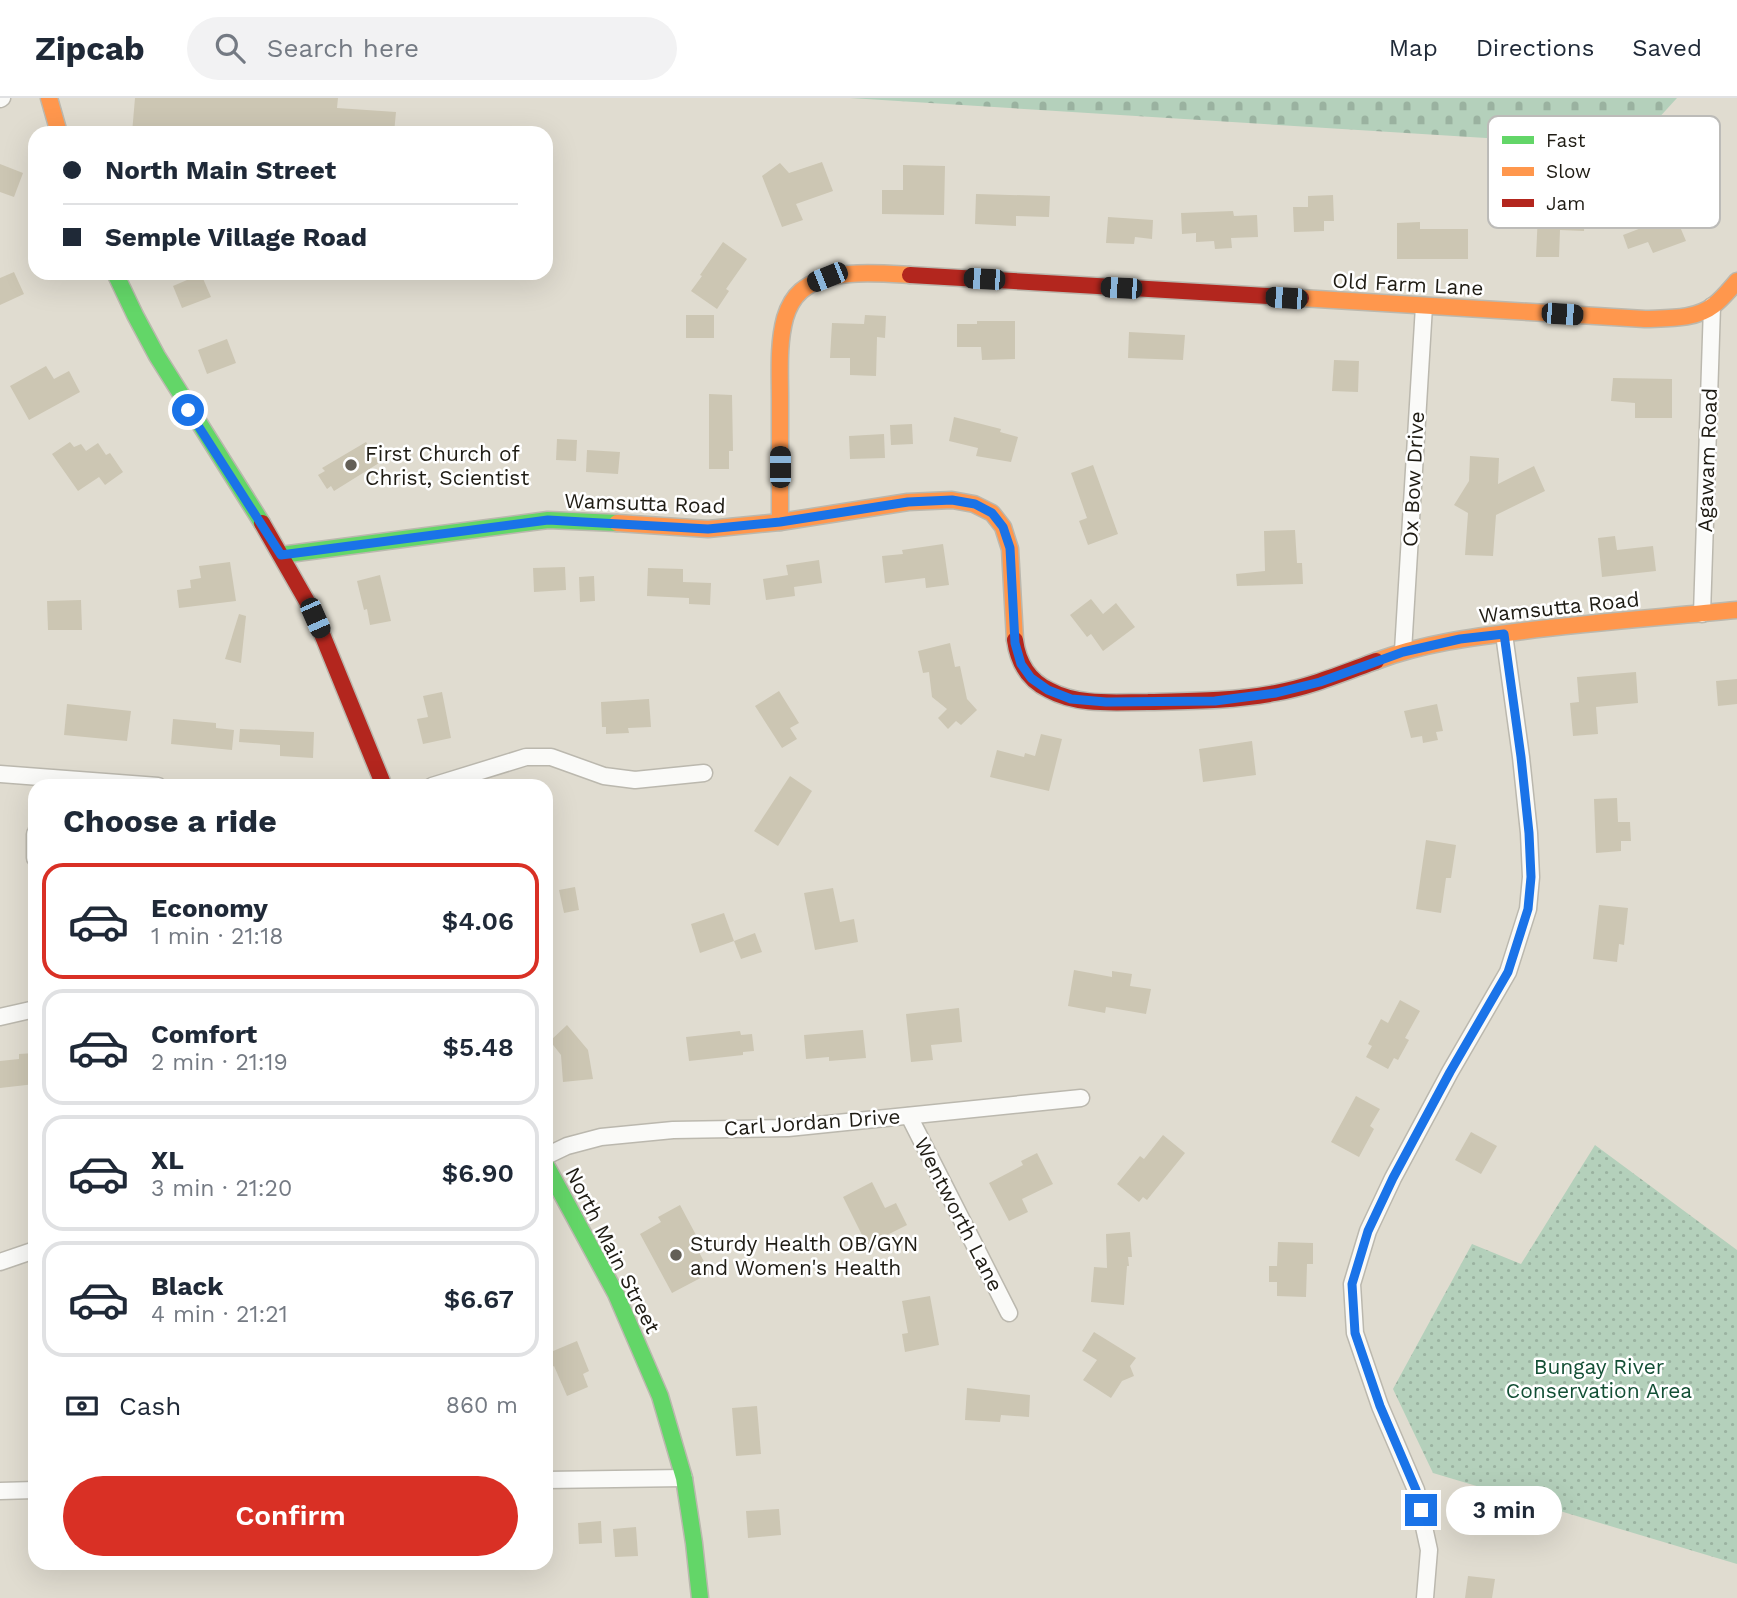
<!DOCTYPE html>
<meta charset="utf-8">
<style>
:root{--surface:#fff;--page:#f2f2f3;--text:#1f2937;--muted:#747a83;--line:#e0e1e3;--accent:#d93025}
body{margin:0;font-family:"Work Sans",sans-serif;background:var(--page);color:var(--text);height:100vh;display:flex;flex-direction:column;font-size:26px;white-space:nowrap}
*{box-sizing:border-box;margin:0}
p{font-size:23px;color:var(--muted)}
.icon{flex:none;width:38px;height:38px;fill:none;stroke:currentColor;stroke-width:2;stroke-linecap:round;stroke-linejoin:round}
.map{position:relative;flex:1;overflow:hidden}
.side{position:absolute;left:28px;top:681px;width:525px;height:791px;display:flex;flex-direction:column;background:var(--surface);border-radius:21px;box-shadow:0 7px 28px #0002}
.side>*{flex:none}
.hud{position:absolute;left:28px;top:28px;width:525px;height:154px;border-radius:21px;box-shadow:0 7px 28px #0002;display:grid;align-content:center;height:154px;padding:0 35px;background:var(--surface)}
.end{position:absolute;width:32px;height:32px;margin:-16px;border:9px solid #1a73e8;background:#fff;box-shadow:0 0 0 4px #fff}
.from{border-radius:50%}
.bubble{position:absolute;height:49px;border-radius:24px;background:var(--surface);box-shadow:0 7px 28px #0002;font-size:23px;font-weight:600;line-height:49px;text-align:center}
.car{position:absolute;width:21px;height:42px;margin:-21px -10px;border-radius:9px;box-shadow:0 0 5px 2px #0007;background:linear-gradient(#222 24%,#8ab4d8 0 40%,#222 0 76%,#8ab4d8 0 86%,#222 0)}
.hud b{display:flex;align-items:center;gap:24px;height:66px;font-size:26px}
.hud b+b{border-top:2px solid var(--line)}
.hud i{width:18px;height:18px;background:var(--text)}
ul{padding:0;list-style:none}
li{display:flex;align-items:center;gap:21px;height:116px;margin:0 14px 10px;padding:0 21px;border:4px solid var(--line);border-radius:21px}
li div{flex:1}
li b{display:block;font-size:26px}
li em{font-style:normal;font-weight:600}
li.active{border-color:var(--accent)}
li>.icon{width:63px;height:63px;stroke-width:1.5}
h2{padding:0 35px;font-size:32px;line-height:84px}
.pay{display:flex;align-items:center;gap:18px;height:77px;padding:0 35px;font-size:26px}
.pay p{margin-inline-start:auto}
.action{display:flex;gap:14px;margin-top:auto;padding:14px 35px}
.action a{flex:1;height:80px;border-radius:42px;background:var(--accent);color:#fff;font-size:28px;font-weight:600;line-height:80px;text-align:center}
header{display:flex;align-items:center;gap:42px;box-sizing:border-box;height:98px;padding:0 35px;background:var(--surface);border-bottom:2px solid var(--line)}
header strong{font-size:33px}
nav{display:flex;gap:38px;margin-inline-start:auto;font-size:24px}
.search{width:490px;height:63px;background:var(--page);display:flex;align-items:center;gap:18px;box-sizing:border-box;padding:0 24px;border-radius:38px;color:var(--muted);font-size:26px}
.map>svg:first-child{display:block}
.green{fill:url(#green-dots)}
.cemetery{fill:url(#cemetery-stones)}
.building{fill:#ccc6b3}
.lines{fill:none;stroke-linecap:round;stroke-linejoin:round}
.street-casing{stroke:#bbb8ae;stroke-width:19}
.fast-casing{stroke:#bbb8ae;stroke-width:19}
.slow-casing{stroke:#bbb8ae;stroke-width:19}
.jam-casing{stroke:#bbb8ae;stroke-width:19}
.street{stroke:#fafaf8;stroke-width:16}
.fast{stroke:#63d668;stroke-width:16}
.slow{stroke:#ff974d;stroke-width:16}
.jam{stroke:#b3261e;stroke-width:16}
.route{stroke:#1a73e8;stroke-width:9}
.poi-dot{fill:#635f56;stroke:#fff;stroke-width:2.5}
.labels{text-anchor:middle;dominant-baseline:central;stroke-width:5;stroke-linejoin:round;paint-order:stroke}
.street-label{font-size:21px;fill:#1f1c14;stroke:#fff}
.poi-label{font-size:21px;fill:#1f1c14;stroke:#fff;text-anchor:start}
.park-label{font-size:21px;fill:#134f35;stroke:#fff}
.key{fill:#fff;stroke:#bcbbb8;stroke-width:2}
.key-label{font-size:19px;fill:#1f1c14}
</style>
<header>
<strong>Zipcab</strong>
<div class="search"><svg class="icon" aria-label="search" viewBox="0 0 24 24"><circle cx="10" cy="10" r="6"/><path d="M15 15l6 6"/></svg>Search here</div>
<nav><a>Map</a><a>Directions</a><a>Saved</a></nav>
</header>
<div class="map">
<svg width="1737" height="1500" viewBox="0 0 1737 1500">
<defs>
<pattern id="green-dots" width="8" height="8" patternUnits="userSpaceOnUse" patternTransform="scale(1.75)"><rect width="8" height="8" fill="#b4d0bb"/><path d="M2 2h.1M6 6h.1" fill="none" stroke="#9ab2a0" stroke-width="1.8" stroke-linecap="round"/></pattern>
<pattern id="cemetery-stones" width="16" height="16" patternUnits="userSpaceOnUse" patternTransform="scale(1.75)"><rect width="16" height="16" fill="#b4d0bb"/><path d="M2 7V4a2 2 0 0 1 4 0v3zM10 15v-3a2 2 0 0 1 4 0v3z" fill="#9ab2a0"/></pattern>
</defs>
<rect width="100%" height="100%" fill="#e0dcd0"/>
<path class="green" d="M1595,1047l142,105v314l-304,-91 -40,-84 79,-145 49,20z"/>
<path class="cemetery" d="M850,0h827l-32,35 -31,13z"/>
<g class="building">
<path d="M135,0h203l-1,10 59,4 -2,21h-262z"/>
<path d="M822,64l11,29 -37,13 7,16 -21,7 -20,-51 18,-13 9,10z"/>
<path d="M0,66l23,9 -9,24 -14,-5z"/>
<path d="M903,67l42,1 -1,49 -62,-1v-24h21z"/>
<path d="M976,96l74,2 -1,21 -33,-1v10l-41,-2z"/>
<path d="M1333,97l1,26h-10v10l-30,1 -1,-25h15v-11z"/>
<path d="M1544,106l41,2 -1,25 -24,-1 -1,27h-23l2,-43h6z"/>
<path d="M1233,113l1,5 23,-1 1,22 -27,1 1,10 -17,1 -1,-8 -18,1v-9l-14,1 -1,-21z"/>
<path d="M1675,117l11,26 -33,12 -5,-11 -20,7 -5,-14z"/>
<path d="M1108,119l45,3 -1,19 -17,-2 -1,7 -28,-1z"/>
<path d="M1420,124v7h48v30h-71v-36z"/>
<path d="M723,144l24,17 -21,30 3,2 -12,18 -26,-18 11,-15 -2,-1z"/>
<path d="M14,174l10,22 -24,11v-27z"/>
<path d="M201,176l10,23 -29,11 -9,-22z"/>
<rect x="686" y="217" width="28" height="23"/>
<path d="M865,217l21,1 -1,22 -8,-1 -1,39 -26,-1v-17h-20l2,-35 32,1z"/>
<path d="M977,223h38v38l-33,1 -1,-13h-24v-23h20z"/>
<path d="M1129,234l56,3 -2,25 -55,-2z"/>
<path d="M227,241l9,24 -29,11 -9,-24z"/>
<path d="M1334,262l25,1 -1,31 -26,-1z"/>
<path d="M46,268l8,13 15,-8 11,21 -51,28 -19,-34z"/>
<path d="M1613,280l59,1v39h-37v-15l-24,-2z"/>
<path d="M709,296l23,1 1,56h-4v18h-20z"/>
<path d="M954,319l47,12 -1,3 18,5 -7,25 -35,-6 2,-8 -29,-7z"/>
<path d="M912,326l1,20 -22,1 -1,-20z"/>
<path d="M884,336l1,24 -35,1 -1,-23z"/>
<path d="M557,341l20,1 -1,21 -20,-1z"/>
<path d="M70,344l4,5 7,-3 5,7 12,-8 8,12 4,-2 13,19 -18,13 -6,-8 -21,14 -26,-37z"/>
<path d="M366,344l13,21 -45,28 -3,-5 -4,3 -9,-14 7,-4 -3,-3z"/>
<path d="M587,352l33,2 -2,22 -32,-2z"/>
<path d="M1470,358l29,2 -1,26 36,-18 11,25 -49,24 -3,41 -28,-1 3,-42 -14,-8 15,-24z"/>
<path d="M1093,367l25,69 -30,11 -9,-24 8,-3 -16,-45z"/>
<path d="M1295,432l2,33h5l1,21 -66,2 -1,-12 29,-3 -1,-40z"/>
<path d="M1615,438l2,14 36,-4 3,25 -54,6 -4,-39z"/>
<path d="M943,446l6,41 -23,3 -1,-10 -40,5 -3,-27 21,-2 -1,-4z"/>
<path d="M819,462l3,23 -28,4 1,9 -29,4 -3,-21 25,-4 -2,-10z"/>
<path d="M230,464l6,39 -57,7 -2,-18 14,-2 -1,-8 11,-2 -2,-12z"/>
<path d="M565,469l1,23 -32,2 -1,-24z"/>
<path d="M648,470l35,1v13l28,1 -1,22 -21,-1v-6l-42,-2z"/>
<path d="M380,477l11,46 -21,4 -3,-16 -3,1 -7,-29z"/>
<path d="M594,478l1,25 -15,1 -1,-25z"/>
<path d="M1091,501l12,15 13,-11 19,24 -32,24 -12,-17 -4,3 -17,-22z"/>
<path d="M81,502l1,30h-34l-1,-29z"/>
<path d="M239,516l7,2 -5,47 -16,-4z"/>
<path d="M950,545l5,24 5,-1 7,33 10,11 -16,15 -5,-4 -8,8 -10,-11 9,-9 -15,-12 -3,-25 -6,1 -5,-22z"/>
<path d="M1636,574l2,31 -42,4 2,27 -25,2 -3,-33 9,-1 -2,-25z"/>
<path d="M1737,581v25l-19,2 -2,-25z"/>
<path d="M779,593l20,32 -9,5 7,11 -15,9 -27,-42z"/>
<path d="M442,594l9,46 -28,6 -6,-25 11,-2 -5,-21z"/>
<path d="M649,601l2,28 -23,1 1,5 -23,1v-7h-4l-1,-25z"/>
<path d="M67,606l64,7 -4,30 -63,-6z"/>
<path d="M1437,606l6,27 -7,1 2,8 -15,3 -1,-7 -11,2 -7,-27z"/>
<path d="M173,621l43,4v5l18,2 -2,20 -61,-6z"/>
<path d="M240,631l74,3 -1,26 -33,-2v-11l-41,-3z"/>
<path d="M1041,636l21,5 -13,52 -59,-14 7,-27 27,7 1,-4 10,3z"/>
<path d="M1252,643l4,34 -53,7 -4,-33z"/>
<path d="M790,678l22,15 -34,55 -24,-15z"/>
<path d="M1617,700l1,24h12l1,19h-10v10l-25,2 -2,-54z"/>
<path d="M1426,742l30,5 -5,33h-5l-5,35 -25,-4z"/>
<path d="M575,789l4,23 -15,3 -5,-23z"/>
<path d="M833,790l7,34 14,-3 4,23 -43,8 -11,-57z"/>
<path d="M1599,807l29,3 -4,37 -5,-1 -2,18 -24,-3z"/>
<path d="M724,815l10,28 -34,12 -9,-29z"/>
<path d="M755,835l7,19 -21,7 -7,-18z"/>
<path d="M1074,872l38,7v-6l20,3 -2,12 21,3 -5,25 -40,-7 -1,6 -37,-7z"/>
<path d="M1400,902l20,11 -15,27 4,2 -11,20 -4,-2 -6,11 -22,-12 6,-11 -4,-2 13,-25 7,4z"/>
<path d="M959,910l3,34 -31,3 2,15 -22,2 -5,-48z"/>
<path d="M567,927l21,25 5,29 -30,3 -2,-27 -11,-14z"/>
<path d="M863,932l3,28 -37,3v-4l-23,2 -2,-24z"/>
<path d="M740,933l1,4 11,-1 2,17 -11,1v3l-54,6 -3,-24z"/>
<path d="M35,955v31l-35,4v-27l19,-2v-5z"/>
<path d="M1356,998l24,13 -10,17 4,3 -15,28 -28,-15z"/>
<path d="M1471,1034l26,14 -16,28 -26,-14z"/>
<path d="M1163,1037l22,18 -38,47 -4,-3 -4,5 -22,-18 23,-28 4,3z"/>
<path d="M1037,1055l16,31 -31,15 6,13 -19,9 -20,-38 34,-18 -2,-4z"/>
<path d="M872,1084l13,26 11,-5 11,22 -40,20 -24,-48z"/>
<path d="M680,1107l16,30 -5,2 19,36 -38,20 -32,-59 21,-12 -3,-5z"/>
<path d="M1130,1134l2,25h-4l1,9h-2l-3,39 -33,-3 3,-35 13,1 -1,-34z"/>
<path d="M1278,1144l35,1v21h-6l-1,33 -29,-1v-14h-8v-16h8z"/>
<path d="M930,1198l9,49 -34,7 -3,-18 6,-1 -6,-32z"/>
<path d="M1094,1234l42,26 -6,8 4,10 -12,5 -11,17 -28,-18 14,-20 -15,-9z"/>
<path d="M577,1243l12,30 -6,3 5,13 -21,9 -13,-30 -8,4v-16z"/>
<path d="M967,1290l63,7 -1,22 -28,-2 -1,7 -35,-2z"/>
<path d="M757,1308l4,48 -25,2 -4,-48z"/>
<path d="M779,1411l2,26 -33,3 -2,-27z"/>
<path d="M601,1423l1,22 -23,1 -1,-21z"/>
<path d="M636,1429l2,29 -23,1 -2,-28z"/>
<path d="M1468,1478l27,3 -3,19h-27z"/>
</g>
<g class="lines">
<defs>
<g id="street">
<path d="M0,1l2,-1"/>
<path d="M1702,516l10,-308"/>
<path d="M1403,553l21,-345"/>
<path d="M0,676l158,12"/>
<path d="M432,688l94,-29h25l53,19 31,4 69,-7"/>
<path d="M35,736v24"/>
<path d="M0,919l35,-8"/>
<path d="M909,1018l100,197"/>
<path d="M546,1058l21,-10 34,-9 72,-7 115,-2 293,-30"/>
<path d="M0,1164l35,-12"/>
<path d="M546,1382l138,-2"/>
<path d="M0,1393l35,-1"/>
<path d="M1425,1500l4,-48 -13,-60 -36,-84 -25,-73 -3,-49 16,-53 25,-53 57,-106 58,-100 20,-63 3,-32 -2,-44 -8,-76 -17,-123"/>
</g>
<g id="fast">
<path d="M115,175l20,42 22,41 105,167"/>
<path d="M281,457l267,-35 69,3"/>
<path d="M546,1067l70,129 44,102 24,82 10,65 6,55"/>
</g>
<g id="slow">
<path d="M49,0l10,35"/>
<path d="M1301,200l344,21c23,-1 50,1 69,-14 9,-7 16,-16 23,-24"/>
<path d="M780,424c0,-41 0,-82 0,-124 0,-26 -2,-54 5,-80 3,-10 8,-20 16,-27 27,-23 76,-18 109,-16"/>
<path d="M617,425l91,6 72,-7 128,-20 44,-2 22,4 18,9 11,14 7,22 5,91"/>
<path d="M1376,563c48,-18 97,-24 147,-30 71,-9 143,-14 214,-21"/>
</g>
<g id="jam">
<path d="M910,177l391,23"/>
<path d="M262,425l51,89 71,174"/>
<path d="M1015,542c3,22 13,40 34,50 29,16 66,12 99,12 43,-1 85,-1 127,-9 35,-6 68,-20 101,-32"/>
</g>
</defs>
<use href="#street" class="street-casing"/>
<use href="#fast" class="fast-casing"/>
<use href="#slow" class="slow-casing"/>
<use href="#jam" class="jam-casing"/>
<use href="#street" class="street"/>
<use href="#fast" class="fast"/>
<use href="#slow" class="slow"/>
<use href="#jam" class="jam"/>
</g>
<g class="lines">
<path class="route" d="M188,312l93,145 267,-35 160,9 72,-7 128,-20 44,-2 23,4 17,9 11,14 7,21 5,95 6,21 10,14 17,12 23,9 35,3 109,-1 61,-8 44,-11 83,-30 57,-13 44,-5 17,123 8,76 2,44 -3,32 -20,63 -58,100 -57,106 -25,53 -16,53 3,49 25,73 36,84 5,20"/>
</g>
<g class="poi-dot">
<circle cx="351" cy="367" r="7"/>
<circle cx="676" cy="1157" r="7"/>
</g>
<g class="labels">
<g class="street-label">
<text transform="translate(1408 186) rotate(3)">Old Farm Lane</text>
<text transform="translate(1707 362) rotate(-88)">Agawam Road</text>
<text transform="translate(1413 381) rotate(-87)">Ox Bow Drive</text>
<text transform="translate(645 405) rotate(2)">Wamsutta Road</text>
<text transform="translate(1559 509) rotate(-6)">Wamsutta Road</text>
<text transform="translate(812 1024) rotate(-4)">Carl Jordan Drive</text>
<text transform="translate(959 1116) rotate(63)">Wentworth Lane</text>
<text transform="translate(613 1152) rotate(63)">North Main Street</text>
</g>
<g class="poi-label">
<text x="365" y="355">First Church of<tspan x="365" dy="24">Christ, Scientist</tspan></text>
<text x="690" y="1145">Sturdy Health OB/GYN<tspan x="690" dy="24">and Women's Health</tspan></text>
</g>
<g class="park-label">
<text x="1599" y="1268">Bungay River<tspan x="1599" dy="24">Conservation Area</tspan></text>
</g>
</g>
<rect x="1488" y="18" width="232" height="112" rx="10" class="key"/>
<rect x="1502" y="38" width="32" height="8" fill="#63d668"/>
<rect x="1502" y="69" width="32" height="9" fill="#ff974d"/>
<rect x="1502" y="101" width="32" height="8" fill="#b3261e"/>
<g class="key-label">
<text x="1546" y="49">Fast</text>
<text x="1546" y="80">Slow</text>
<text x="1546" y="112">Jam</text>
</g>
</svg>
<i class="end from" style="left:188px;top:312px"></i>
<i class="end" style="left:1421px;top:1412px"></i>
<div class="bubble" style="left:1446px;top:1388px;width:116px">3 min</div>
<i class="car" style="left:827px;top:179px;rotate:248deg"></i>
<i class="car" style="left:984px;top:181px;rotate:273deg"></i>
<i class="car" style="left:1121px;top:190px;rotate:273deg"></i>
<i class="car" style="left:1286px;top:200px;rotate:274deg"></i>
<i class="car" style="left:1562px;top:216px;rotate:94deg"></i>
<i class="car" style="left:780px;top:369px;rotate:0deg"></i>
<i class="car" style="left:315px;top:520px;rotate:156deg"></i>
<div class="hud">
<b><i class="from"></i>North Main Street</b>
<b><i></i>Semple Village Road</b>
</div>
<section class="side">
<h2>Choose a ride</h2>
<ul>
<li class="active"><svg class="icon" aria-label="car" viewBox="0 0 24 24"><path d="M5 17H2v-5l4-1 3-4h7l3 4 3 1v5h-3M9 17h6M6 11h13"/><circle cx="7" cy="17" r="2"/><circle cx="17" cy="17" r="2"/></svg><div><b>Economy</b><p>1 min · 21:18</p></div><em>$4.06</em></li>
<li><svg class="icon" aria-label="car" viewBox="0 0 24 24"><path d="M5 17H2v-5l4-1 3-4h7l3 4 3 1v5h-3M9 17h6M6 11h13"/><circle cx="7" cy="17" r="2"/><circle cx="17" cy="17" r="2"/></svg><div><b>Comfort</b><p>2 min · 21:19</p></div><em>$5.48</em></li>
<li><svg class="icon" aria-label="car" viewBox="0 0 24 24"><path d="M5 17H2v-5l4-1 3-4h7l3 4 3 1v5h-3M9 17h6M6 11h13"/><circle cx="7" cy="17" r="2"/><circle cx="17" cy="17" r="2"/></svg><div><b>XL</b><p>3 min · 21:20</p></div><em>$6.90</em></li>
<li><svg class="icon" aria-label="car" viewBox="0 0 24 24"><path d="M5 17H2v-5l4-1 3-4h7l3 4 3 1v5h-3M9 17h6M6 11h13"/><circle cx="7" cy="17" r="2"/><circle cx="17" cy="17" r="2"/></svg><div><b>Black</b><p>4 min · 21:21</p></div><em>$6.67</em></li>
</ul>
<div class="pay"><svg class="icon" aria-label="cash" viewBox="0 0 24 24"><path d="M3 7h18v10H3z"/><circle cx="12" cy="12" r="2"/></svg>Cash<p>860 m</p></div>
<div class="action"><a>Confirm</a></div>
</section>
</div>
